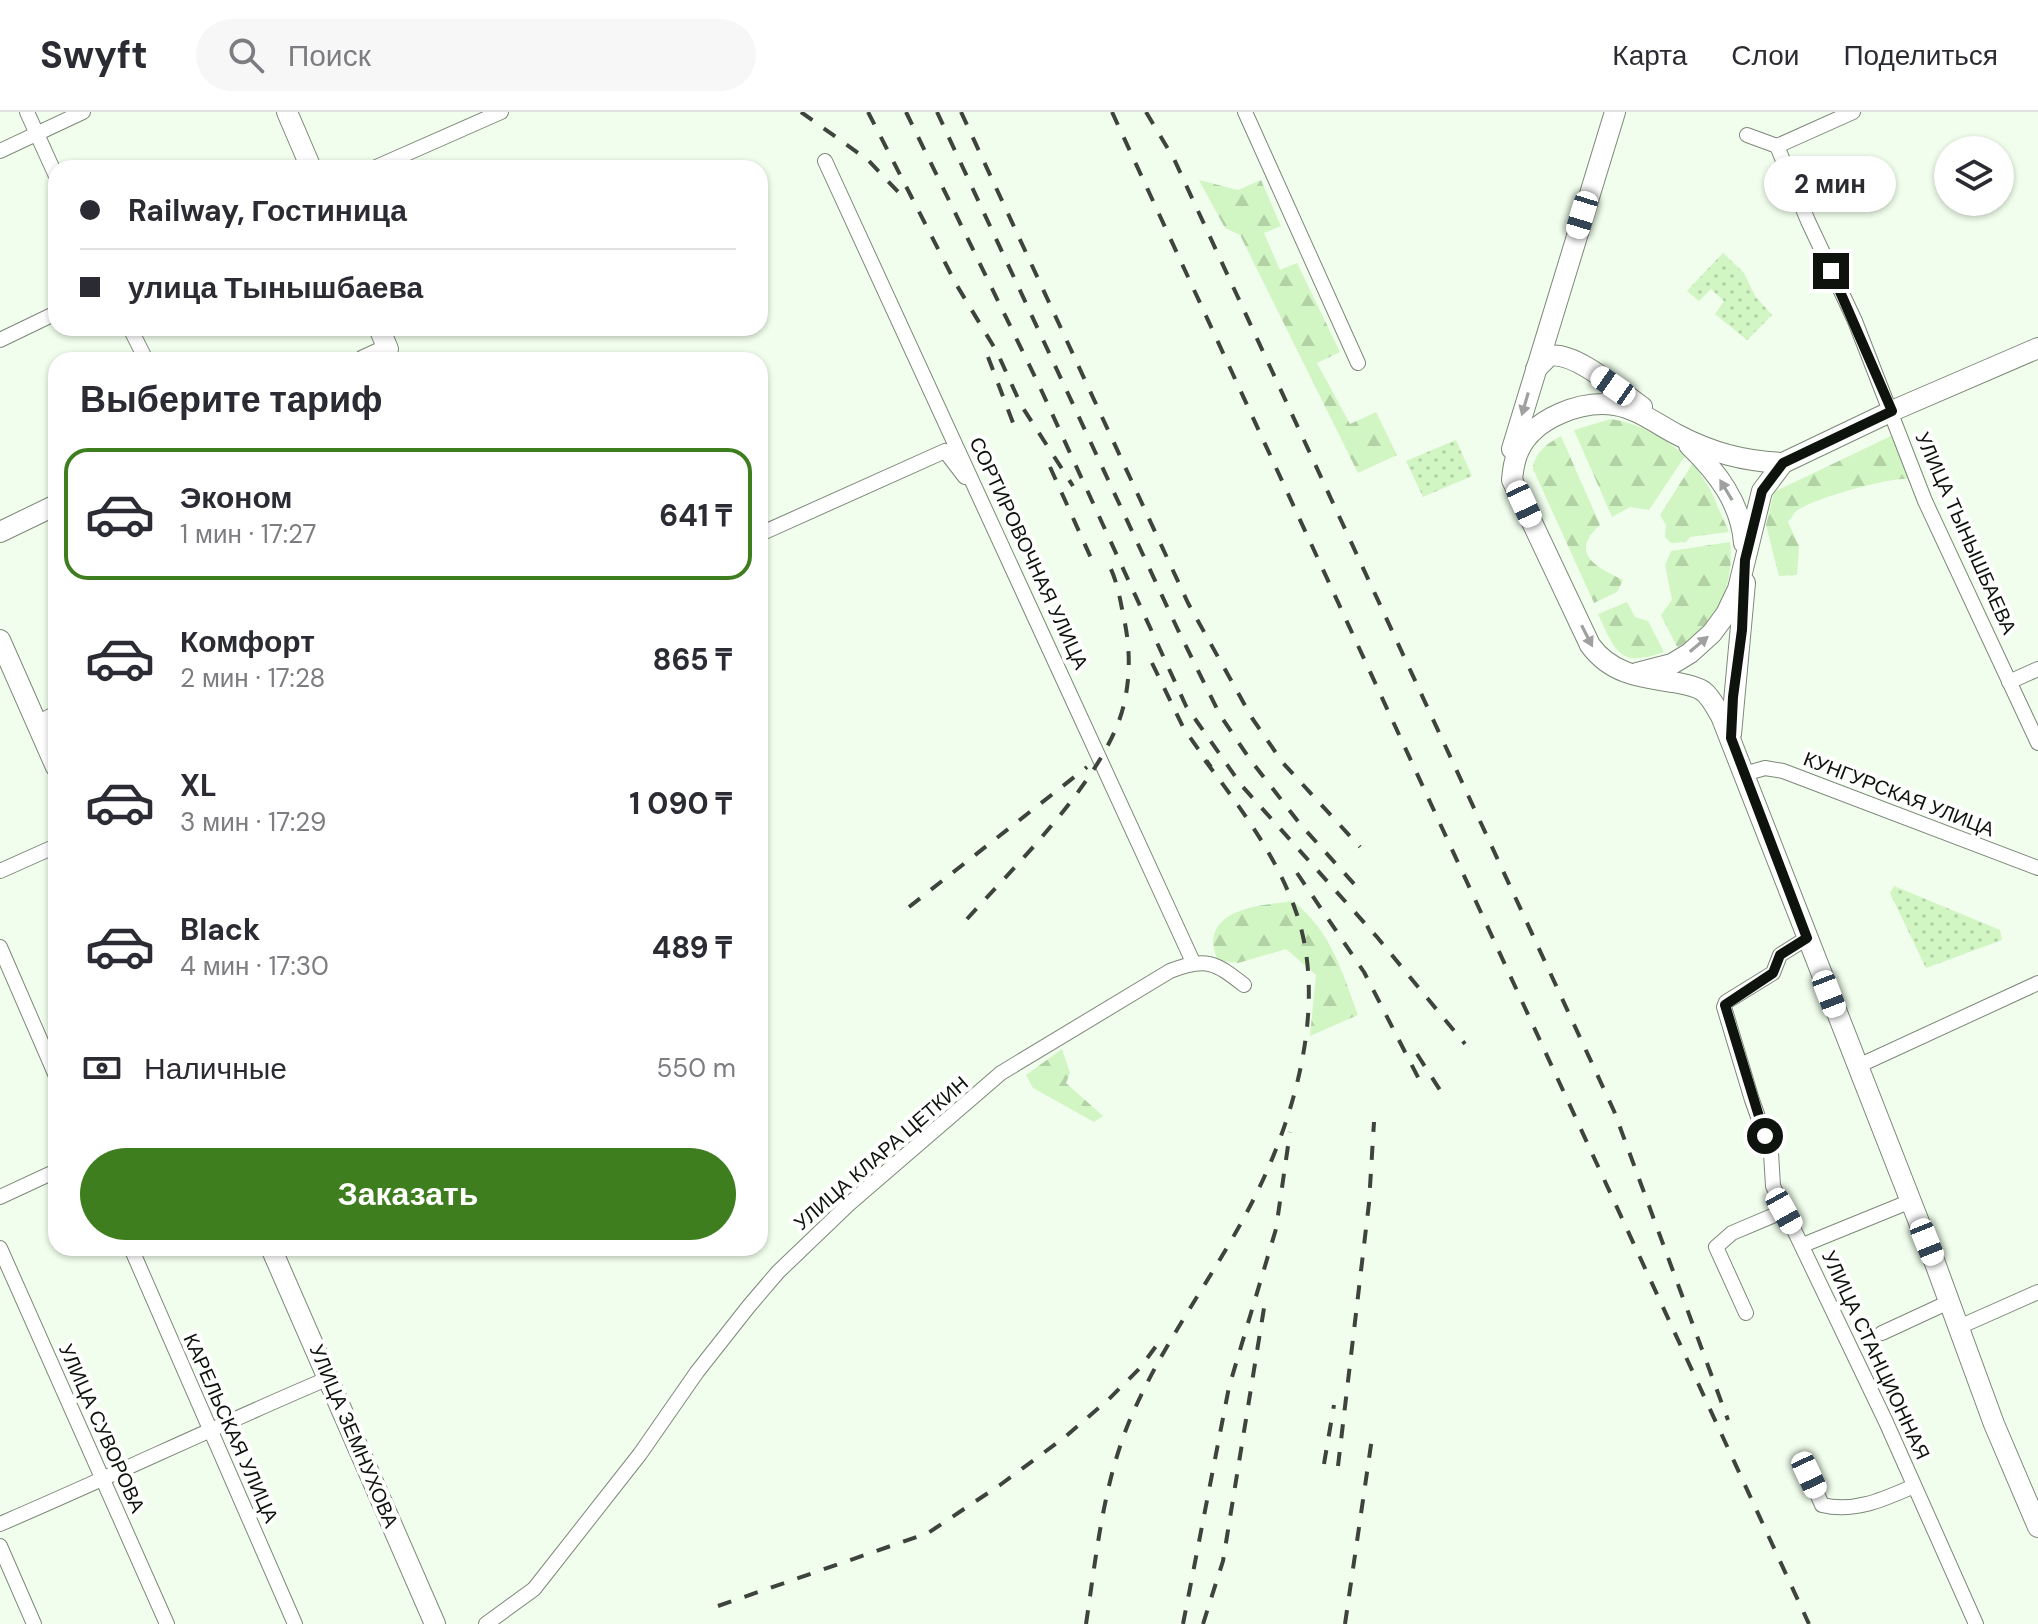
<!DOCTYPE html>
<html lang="ru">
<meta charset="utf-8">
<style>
:root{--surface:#fff;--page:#f7f7f7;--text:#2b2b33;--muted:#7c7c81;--line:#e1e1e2;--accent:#3e7e1e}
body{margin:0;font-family:"DM Sans",sans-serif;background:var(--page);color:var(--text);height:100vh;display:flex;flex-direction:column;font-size:30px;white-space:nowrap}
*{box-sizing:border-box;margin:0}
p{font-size:26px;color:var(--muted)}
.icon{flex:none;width:44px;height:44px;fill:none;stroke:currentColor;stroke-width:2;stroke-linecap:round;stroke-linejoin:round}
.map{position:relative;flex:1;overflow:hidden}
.drawer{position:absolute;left:48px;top:240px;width:720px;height:904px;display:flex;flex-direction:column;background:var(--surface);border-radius:24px;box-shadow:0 2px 6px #0004}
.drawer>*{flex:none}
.hud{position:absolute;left:48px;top:48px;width:720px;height:176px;border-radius:24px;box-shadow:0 2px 6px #0004;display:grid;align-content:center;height:176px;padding:0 32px;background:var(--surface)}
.fabs{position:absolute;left:1934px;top:24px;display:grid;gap:16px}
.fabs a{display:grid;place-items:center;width:80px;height:80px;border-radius:50%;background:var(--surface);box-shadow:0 2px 6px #0004;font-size:40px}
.end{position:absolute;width:36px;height:36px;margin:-18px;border:10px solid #0f130e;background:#fff;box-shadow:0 0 0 4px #fff}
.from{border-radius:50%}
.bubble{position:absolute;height:56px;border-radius:28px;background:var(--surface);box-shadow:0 2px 6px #0004;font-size:26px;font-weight:700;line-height:56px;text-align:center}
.car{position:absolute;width:24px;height:48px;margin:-24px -12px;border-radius:10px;box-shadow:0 0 6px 2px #0007;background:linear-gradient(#fff 24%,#345 0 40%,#fff 0 76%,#345 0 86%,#fff 0)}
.hud b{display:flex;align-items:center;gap:28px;height:76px;font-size:30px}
.hud b+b{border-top:2px solid var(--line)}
.hud i{width:20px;height:20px;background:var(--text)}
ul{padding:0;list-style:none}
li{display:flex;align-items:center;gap:24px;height:132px;margin:0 16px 12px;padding:0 16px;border:4px solid transparent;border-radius:24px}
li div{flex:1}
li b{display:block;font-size:30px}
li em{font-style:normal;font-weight:700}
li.on{border-color:var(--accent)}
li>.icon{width:72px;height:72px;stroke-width:1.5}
h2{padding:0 32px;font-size:36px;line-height:96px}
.pay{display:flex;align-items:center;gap:20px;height:88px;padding:0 32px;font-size:30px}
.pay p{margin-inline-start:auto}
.primary-button{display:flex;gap:16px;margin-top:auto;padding:16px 32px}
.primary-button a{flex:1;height:92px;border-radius:48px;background:var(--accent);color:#fff;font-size:32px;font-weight:700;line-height:92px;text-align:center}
header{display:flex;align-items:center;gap:48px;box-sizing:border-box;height:112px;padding:0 40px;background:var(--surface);border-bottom:2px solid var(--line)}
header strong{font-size:38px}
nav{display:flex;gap:44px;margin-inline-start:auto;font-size:28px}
.search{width:560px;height:72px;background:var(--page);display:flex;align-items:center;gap:20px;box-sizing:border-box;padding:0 28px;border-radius:44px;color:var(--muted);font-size:30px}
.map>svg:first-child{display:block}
.forest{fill:url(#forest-firs)}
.park{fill:url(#park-dots)}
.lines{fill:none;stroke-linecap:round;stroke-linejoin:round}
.street-casing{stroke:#7d8879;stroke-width:16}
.secondary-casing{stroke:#7d8879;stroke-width:22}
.street{stroke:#fff;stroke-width:14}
.secondary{stroke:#fff;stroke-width:20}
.rail{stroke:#3e443d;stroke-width:4;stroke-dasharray:14 14;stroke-linecap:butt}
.oneway{fill:#9fa19f}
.route{stroke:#0f130e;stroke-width:10}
.labels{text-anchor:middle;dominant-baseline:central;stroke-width:8;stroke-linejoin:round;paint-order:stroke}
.street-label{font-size:20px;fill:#0f130e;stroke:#fff}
</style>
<header>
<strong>Swyft</strong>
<div class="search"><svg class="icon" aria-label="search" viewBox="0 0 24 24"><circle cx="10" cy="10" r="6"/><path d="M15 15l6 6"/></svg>Поиск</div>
<nav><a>Карта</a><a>Слои</a><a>Поделиться</a></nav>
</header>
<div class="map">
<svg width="2038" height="1512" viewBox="0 0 2038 1512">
<defs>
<pattern id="forest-firs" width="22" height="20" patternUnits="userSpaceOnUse" patternTransform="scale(2)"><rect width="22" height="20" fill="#d1f6c3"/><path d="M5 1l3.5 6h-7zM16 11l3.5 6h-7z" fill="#b2d2a6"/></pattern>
<pattern id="park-dots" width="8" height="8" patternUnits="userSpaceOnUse" patternTransform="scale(2)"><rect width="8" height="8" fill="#d1f6c3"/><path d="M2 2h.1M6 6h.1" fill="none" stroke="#b2d2a6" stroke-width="1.8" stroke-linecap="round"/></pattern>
</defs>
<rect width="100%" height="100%" fill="#f1feed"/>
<g class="forest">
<path d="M1199,68l39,10 23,-10 20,46 -17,7 16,37 17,-7 43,89 -23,11 33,61 26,-12 21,43 -39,18 -118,-238 -15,-7z"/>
<path d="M1611,307c29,5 52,17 74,37l-36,54 -19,-3 -18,10 -38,-87z"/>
<path d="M1561,324l39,89c-31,28 -5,42 23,55l-6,12 -23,11 -61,-134c2,-18 14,-25 28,-33z"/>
<path d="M1891,324l19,43c-20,-2 -99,20 -115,33 0,1 -7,10 -7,10l11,24 -2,29 -18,1 -13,-51 8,-33z"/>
<path d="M1693,351l17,26 19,43 -39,5 -4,5 -15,1 -6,-6 1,-12 -6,-10z"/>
<path d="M1730,430c5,41 -13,88 -53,105l-16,-32 11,-15 -7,-35 6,-14z"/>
<path d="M1627,490l8,15 13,4 16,31c-45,16 -48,0 -66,-38z"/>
<path d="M1293,789c39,32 48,68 65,114l-48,21 6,-61 -30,-26 -48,14 -21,-3c-1,-5 -4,-13 -4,-19 3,-35 54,-36 80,-40z"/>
<path d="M1062,937l8,24 -4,10 37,33 -9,6 -61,-34 -7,-13z"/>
</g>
<g class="park">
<path d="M1723,141l21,20 11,23 17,19 -25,25 -32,-26 9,-13 -13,-12 -12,12 -12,-10z"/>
<path d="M1456,328l16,36 -49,21 -17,-36z"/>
<path d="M1894,774l106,44 2,10 -76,28 -36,-75z"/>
</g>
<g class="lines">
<defs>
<g id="street">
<path d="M27,0l29,64"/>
<path d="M1245,0l113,251"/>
<path d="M1747,23l30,11 31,75 47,100 70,180 113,242"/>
<path d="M1777,34l76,-34"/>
<path d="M0,39l83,-39"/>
<path d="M825,49l368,801"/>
<path d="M374,56l127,-56"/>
<path d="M130,216l16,32"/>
<path d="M0,228l56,-27"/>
<path d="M760,422l185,-83 20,26"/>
<path d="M2009,570l29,-13"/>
<path d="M37,611l19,-10"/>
<path d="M1744,662l21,-6 18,3 255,97"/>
<path d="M0,759l56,-25"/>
<path d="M1807,826l-27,17 -7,18 -47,29 -2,5 28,93 19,53 2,33 113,236 90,202"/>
<path d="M0,835l56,129"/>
<path d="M1858,954l180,-83"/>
<path d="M0,1085l56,-26"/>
<path d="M1803,1133l108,-44"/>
<path d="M0,1136l167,376"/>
<path d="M131,1136l164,376"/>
<path d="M1746,1201l-30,-66 16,-14 52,-22"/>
<path d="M1959,1215l79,-35"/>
<path d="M1882,1221l67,-31"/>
<path d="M1809,1363l13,30c33,8 62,-6 92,-19"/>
<path d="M0,1412c110,-47 218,-99 329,-146"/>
<path d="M0,1434l34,78"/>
<path d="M486,1512l48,-35 106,-135 57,-82 52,-66 29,-34 71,-68 152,-131 169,-102c36,-14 45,-9 74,14"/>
</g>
<g id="secondary">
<path d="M287,0l24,56"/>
<path d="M364,248l24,-11 -9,-21"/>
<path d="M1536,257l13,-13c25,-6 72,36 93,51"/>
<path d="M1689,333c28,27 52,58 55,98"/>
<path d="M1512,337l103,-337"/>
<path d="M1783,351c-40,-2 -71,-10 -107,-29 -19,-10 -40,-26 -61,-29 -34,-5 -81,13 -96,45 -5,10 -6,20 -7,30l78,165c21,29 50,32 83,37 10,2 21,3 30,9 8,6 13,17 18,25l214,547 59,161 44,103"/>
<path d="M0,420l56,-27"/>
<path d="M0,528l56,127"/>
<path d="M1637,561l35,-9 18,-11 22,-20 14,-19 12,-25 24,-98 21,-28 109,-52 146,-63"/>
<path d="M1731,622l14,-151"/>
<path d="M271,1136l164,376"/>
</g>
</defs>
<use href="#street" class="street-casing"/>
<use href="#secondary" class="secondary-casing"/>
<use href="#street" class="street"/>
<use href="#secondary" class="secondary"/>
<g class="rail">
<path d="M801,0l67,48 34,36"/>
<path d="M868,0l88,172 41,68 24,53 52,81"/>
<path d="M906,0l132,271 148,323 56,80 135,151 88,107"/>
<path d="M937,0l241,518 42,85 29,43 51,66 55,61"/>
<path d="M961,0l227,491 64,115 31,45 77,84"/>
<path d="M1112,0l697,1512"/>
<path d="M1146,0l28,47 440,952 114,309"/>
<path d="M988,245l27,71"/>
<path d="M1050,355l46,102"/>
<path d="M1152,551l32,66 27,38"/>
<path d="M1297,761l67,99 60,117"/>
<path d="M909,795l178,-140"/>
<path d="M967,807c49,-54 141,-144 157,-215 7,-30 6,-60 -1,-90 -3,-16 -6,-32 -13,-47"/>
<path d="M1417,942l28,44"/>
<path d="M1324,1352l10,-59"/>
<path d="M1338,1354l31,-263 5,-81"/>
<path d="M718,1494l210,-73 72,-48 65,-48 44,-38 31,-31 19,-26"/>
<path d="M1086,1512c11,-73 18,-150 50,-218 31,-68 76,-128 111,-194 46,-86 83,-208 48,-303 -20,-56 -56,-103 -91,-150"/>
<path d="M1183,1512l46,-237 47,-158 14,-97"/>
<path d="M1203,1512l20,-63 42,-259"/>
<path d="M1345,1512l28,-193"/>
</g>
</g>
<defs><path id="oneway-solid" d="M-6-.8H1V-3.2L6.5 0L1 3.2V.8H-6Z" transform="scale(2)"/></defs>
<g class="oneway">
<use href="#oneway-solid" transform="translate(1525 292) rotate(106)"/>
<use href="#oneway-solid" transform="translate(1726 378) rotate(-121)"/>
<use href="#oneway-solid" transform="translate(1587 524) rotate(63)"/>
<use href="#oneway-solid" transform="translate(1699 532) rotate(-40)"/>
</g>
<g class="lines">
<path class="route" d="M1765,1024l-40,-131 48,-32 7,-18 27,-17 -76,-200 2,-41 9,-67 3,-70 17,-69 21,-28 109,-52 -61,-140"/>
</g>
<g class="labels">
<g class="street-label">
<text transform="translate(1966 421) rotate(66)">УЛИЦА ТЫНЫШБАЕВА</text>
<text transform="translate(1029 441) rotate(65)">СОРТИРОВОЧНАЯ УЛИЦА</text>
<text transform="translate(1899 682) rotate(21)">КУНГУРСКАЯ УЛИЦА</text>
<text transform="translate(881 1041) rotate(-41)">УЛИЦА КЛАРА ЦЕТКИН</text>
<text transform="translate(1876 1243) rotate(65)">УЛИЦА СТАНЦИОННАЯ</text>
<text transform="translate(102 1316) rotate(66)">УЛИЦА СУВОРОВА</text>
<text transform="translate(231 1316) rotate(66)">КАРЕЛЬСКАЯ УЛИЦА</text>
<text transform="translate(354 1324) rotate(67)">УЛИЦА ЗЕМНУХОВА</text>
</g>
</g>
</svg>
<div class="fabs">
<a><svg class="icon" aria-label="layers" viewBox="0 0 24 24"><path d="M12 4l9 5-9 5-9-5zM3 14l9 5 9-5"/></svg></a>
</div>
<i class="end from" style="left:1765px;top:1024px"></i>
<i class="end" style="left:1831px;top:159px"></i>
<div class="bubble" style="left:1764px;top:44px;width:132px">2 мин</div>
<i class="car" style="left:1582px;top:103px;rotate:197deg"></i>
<i class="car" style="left:1613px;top:274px;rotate:305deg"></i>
<i class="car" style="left:1524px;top:392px;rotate:155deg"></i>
<i class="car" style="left:1829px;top:882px;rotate:159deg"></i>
<i class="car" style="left:1784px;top:1099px;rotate:151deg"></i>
<i class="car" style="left:1927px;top:1130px;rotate:158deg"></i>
<i class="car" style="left:1809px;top:1363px;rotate:155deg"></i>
<div class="hud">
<b><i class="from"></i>Railway, Гостиница</b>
<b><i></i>улица Тынышбаева</b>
</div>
<section class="drawer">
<h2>Выберите тариф</h2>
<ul>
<li class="on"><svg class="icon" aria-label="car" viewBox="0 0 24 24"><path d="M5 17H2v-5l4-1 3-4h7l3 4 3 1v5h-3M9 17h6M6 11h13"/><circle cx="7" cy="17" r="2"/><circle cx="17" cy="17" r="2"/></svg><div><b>Эконом</b><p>1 мин · 17:27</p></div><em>641 ₸</em></li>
<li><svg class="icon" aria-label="car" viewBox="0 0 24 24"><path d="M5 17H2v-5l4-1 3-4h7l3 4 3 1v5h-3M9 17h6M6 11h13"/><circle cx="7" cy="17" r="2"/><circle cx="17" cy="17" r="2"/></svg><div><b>Комфорт</b><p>2 мин · 17:28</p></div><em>865 ₸</em></li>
<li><svg class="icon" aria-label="car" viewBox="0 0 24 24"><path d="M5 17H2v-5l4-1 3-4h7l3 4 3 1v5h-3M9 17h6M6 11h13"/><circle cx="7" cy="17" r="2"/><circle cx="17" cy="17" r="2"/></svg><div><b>XL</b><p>3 мин · 17:29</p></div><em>1 090 ₸</em></li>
<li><svg class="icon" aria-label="car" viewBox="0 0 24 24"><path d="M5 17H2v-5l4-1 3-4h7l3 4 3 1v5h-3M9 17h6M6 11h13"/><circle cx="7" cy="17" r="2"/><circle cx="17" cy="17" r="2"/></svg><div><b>Black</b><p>4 мин · 17:30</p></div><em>489 ₸</em></li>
</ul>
<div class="pay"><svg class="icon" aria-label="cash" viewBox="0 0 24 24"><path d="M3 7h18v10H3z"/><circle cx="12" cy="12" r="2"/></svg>Наличные<p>550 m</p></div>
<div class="primary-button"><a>Заказать</a></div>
</section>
</div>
